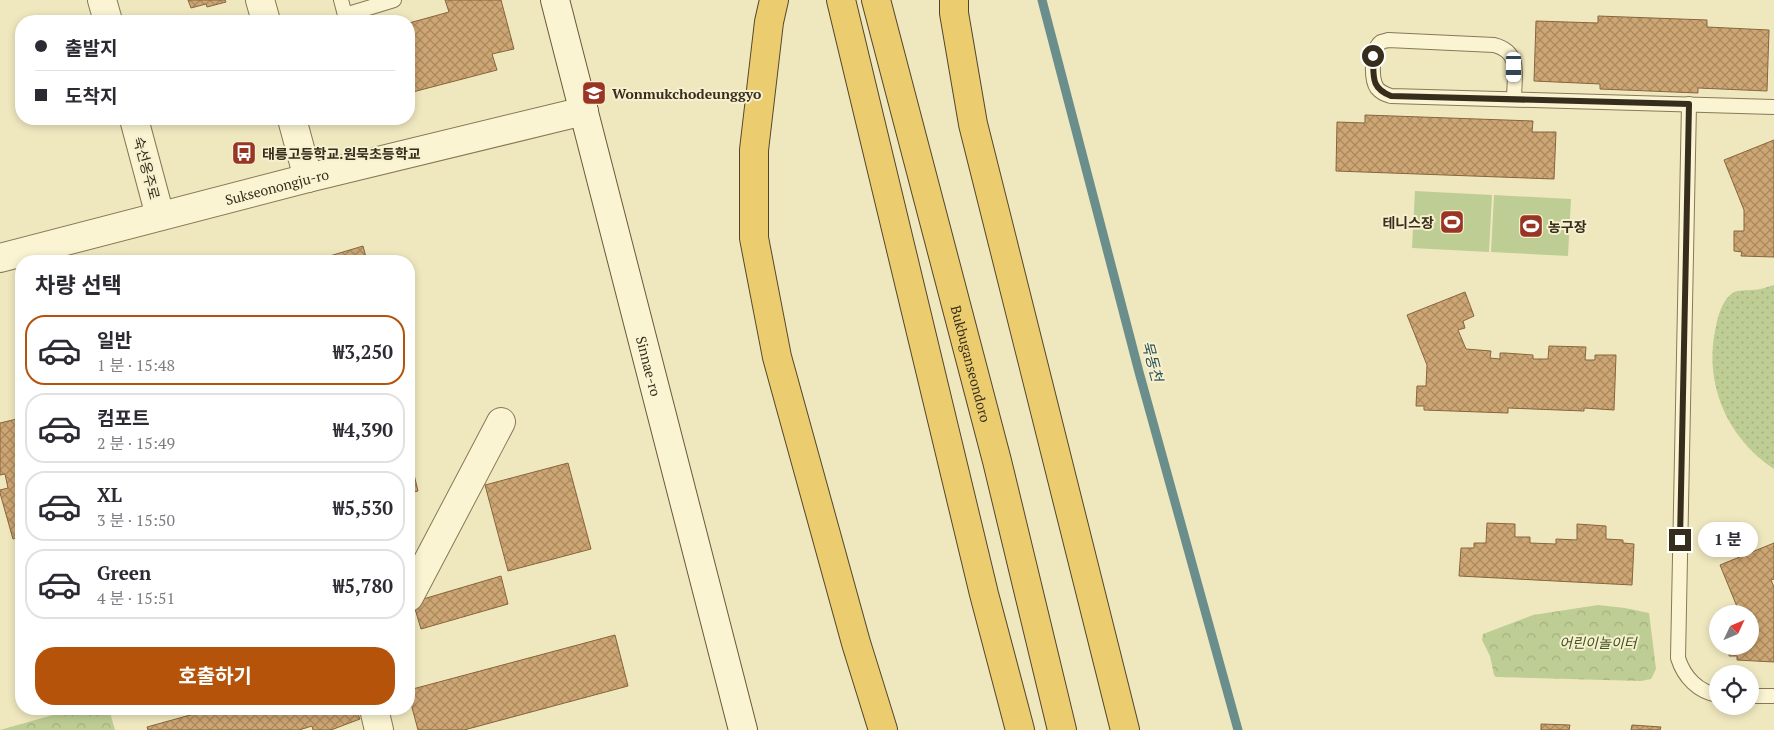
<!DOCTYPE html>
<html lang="ko">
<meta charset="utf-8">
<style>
:root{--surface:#fff;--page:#f7f7f7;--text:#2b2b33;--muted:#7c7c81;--line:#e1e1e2;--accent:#b45309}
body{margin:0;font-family:"PT Serif","Noto Sans KR",serif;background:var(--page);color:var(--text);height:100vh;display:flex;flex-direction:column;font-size:19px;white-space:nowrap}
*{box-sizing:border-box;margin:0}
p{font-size:16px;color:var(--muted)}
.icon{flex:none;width:28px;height:28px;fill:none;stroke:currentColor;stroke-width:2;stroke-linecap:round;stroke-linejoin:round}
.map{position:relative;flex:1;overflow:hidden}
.details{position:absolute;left:15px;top:255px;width:400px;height:460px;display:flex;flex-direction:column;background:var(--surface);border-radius:20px;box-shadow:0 2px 8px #0003}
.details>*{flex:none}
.hud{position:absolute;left:15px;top:15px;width:400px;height:110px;border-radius:20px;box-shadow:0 2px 8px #0003;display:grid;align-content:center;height:110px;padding:0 20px;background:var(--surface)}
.needle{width:32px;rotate:46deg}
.buttons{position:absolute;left:1709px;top:605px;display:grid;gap:10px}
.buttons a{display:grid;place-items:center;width:50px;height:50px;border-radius:50%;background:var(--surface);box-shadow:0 2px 8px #0003;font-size:25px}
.end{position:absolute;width:22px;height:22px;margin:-11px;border:6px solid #372d1c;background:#fff;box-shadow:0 0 0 2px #fff}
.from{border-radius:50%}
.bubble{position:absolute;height:35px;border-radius:18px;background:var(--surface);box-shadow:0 2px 8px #0003;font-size:16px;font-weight:700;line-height:35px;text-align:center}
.car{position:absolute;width:15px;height:30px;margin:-15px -8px;border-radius:6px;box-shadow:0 0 4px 1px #0007;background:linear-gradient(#fff 24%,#345 0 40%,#fff 0 76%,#345 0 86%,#fff 0)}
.hud b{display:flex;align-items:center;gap:18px;height:48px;font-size:19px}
.hud b+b{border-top:1px solid var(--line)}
.hud i{width:12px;height:12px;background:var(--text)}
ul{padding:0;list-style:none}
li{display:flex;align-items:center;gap:15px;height:70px;margin:0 10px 8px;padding:0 10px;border:2px solid var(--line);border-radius:20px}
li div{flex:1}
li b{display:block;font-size:19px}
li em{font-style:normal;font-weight:700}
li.active{border-color:var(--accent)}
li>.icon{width:45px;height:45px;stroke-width:1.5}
h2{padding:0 20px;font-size:22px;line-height:60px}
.action{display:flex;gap:10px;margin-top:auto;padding:10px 20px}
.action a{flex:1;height:58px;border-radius:20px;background:var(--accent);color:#fff;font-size:20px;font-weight:700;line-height:58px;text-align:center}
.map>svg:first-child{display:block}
.grass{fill:url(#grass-dots)}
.park{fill:url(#park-crowns)}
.garden{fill:#becd93}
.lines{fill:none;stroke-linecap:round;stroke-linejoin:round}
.stream{stroke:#698e8b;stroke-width:9}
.building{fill:url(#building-cross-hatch);stroke:#88653c}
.service-casing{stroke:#887857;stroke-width:16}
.minor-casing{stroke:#887857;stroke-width:30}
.tertiary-casing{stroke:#887857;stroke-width:30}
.secondary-casing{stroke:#69593a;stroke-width:30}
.trunk-casing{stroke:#55452c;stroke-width:30}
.service{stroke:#faf4d2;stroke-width:14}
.minor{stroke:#faf4d2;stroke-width:28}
.tertiary{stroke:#faf4d2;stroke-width:28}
.secondary{stroke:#faf4d2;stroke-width:28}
.trunk{stroke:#ebcd70;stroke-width:28}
.route{stroke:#372d1c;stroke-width:6}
.labels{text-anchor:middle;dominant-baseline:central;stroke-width:4;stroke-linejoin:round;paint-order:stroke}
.poi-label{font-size:14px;font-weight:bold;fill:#372d1c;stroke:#f6f0cf;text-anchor:start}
.street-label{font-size:14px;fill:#372d1c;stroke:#f6f0cf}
.park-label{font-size:14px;font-style:italic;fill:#405422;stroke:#f6f0cf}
.water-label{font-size:15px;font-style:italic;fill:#2b5357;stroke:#f6f0cf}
</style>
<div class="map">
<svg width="1774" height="730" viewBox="0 0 1774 730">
<defs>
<pattern id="grass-dots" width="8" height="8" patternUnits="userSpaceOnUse" patternTransform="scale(1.25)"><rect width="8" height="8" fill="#becd93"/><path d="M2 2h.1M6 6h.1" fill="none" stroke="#a4b07e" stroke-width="1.8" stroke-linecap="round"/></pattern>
<pattern id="park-crowns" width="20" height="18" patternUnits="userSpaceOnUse" patternTransform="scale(1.25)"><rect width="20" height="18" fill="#becd93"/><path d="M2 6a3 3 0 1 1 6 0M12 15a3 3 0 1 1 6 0" fill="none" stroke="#a4b07e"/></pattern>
<pattern id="building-cross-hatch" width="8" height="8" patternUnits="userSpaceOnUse" patternTransform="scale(1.25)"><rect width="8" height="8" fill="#cea673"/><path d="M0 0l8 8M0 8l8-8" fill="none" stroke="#a8885e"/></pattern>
</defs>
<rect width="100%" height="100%" fill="#efe8bf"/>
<path class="grass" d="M1774,285v184c-48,-32 -71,-87 -58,-143 2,-10 6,-24 14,-31 7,-6 13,-4 22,-5 7,0 15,-3 22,-5z"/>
<g class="park">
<path d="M1598,605l27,3 24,5 7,56 -5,10 -10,2 -145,-4 -2,-2 -4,-19 -8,-16 1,-6 50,-19z"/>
<path d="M74,709h35l6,21h-115z"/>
</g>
<g class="garden">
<path d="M1415,191l77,4 -3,57 -77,-4z"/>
<path d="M1494,195l77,4 -3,57 -77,-4z"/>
</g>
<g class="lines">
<path class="stream" d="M1042,0l97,372 99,358"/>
</g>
<g class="building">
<path d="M188,0h37l1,2 -19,5 -1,-3 -15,4z"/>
<path d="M445,0h56l13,49 -22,5 5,16 -88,23v-70l40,-11z"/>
<path d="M1598,16l109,4v7l62,3 -2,61 -69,-3v5l-98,-4v-5l-66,-3 2,-60 62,2z"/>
<path d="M1365,115l168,6 -1,11h24l-2,47 -218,-8 1,-49 28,1z"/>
<path d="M1774,140v117l-33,-1 1,-4 -8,-1v-20h10v-21l-20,-50z"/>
<path d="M363,246l4,15h-54z"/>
<path d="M1465,292l9,24 -11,5 2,7 -7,2 8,19 25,2 -1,7 10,1v-6h5l28,2v4h15l1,-13 37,1 -1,13h10v-5h21l-2,55 -30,-2v3l-76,-3v5l-84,-3v-4h-8l1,-20h9l1,-21 -20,-50z"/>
<path d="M21,329v16l-4,-15z"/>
<path d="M21,418v118l-8,3 -13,-46v-3l8,-2 -3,-14 -5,1v-52z"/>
<path d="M409,454l9,37 -9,2z"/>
<path d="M568,463l23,86 -83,22 -23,-86z"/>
<path d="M1487,523l28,1v13h15v6l26,1v-5l21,1v-16l29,2v13l17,1v3l11,1 -2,41 -173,-9 2,-28h13v-5h12z"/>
<path d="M1774,543v36l-3,1 3,7v75l-37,-2v-4h-8l1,-10h20v-32h-10l-20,-49z"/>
<path d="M501,576l7,28 -87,25 -8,-27z"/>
<path d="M615,635l13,51 -164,44h-46l-9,-34v-6z"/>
<path d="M212,709h12l1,4 13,-4h118l4,10 -29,11h-18l-1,-4 -13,4h-151l-1,-3z"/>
<path d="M1541,724l29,1 -1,5h-28z"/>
<path d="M1632,725l29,2 -1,3h-29z"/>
</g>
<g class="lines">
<defs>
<g id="service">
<path d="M341,0l4,15 49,-15"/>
<path d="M1514,99c0,-23 8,-47 -20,-54l-106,-5c-2,1 -5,1 -7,2 -10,7 -10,37 -4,46 4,5 8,6 14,8l383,11"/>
<path d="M1689,104l-11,554c6,19 20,34 40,37"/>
<path d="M1750,696h24"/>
</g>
<g id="minor">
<path d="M102,0l6,21"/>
<path d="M260,0l6,21"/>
<path d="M134,119l26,97"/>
<path d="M292,119l16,59"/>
<path d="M409,597l92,-175"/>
<path d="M374,709l5,21"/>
</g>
<g id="tertiary">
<path id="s1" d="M0,258l308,-80 276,-67"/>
</g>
<g id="secondary">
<path id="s2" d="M555,0l188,730"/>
</g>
<g id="trunk">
<path d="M774,0l-5,22 -15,128v88l23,119 79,286 27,87"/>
<path d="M841,0l143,594 36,136"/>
<path id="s3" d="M876,0l121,461 65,269"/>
<path d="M954,0v13l19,111 152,606"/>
</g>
</defs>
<use href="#service" class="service-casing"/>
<use href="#minor" class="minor-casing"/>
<use href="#tertiary" class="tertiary-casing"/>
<use href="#secondary" class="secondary-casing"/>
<use href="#trunk" class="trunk-casing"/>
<use href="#service" class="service"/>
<use href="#minor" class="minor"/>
<use href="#tertiary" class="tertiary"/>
<use href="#secondary" class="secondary"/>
<use href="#trunk" class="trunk"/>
</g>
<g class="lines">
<path class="route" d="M1373,56c1,20 -3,32 18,40l298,8 -9,436"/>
</g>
<defs>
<symbol id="school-square" viewBox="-11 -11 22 22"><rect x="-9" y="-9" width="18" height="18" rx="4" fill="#983525" stroke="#f6f0cf"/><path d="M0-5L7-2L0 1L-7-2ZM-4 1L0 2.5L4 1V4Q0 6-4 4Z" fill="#fff"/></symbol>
<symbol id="bus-square" viewBox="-11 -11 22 22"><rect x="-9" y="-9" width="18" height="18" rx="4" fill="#983525" stroke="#f6f0cf"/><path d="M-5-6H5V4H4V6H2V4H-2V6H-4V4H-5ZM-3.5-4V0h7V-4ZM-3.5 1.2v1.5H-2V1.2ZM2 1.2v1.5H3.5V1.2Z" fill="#fff"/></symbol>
<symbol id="stadium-square" viewBox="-11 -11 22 22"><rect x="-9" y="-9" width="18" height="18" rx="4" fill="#983525" stroke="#f6f0cf"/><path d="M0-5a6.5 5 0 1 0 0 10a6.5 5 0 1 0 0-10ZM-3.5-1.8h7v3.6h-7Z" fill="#fff"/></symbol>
</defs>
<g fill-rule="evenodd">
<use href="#school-square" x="580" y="79" width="28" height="28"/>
<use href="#bus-square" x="230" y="139" width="28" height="28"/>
<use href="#stadium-square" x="1438" y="208" width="28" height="28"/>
<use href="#stadium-square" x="1517" y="212" width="28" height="28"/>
</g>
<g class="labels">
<g class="poi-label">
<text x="612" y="93">Wonmukchodeunggyo</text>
<text x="262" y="153">태릉고등학교.원묵초등학교</text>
<text x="1434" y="222" text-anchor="end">테니스장</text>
<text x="1548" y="226">농구장</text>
</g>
<g class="street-label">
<text transform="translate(147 168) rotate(75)">숙선옹주로</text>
<text stroke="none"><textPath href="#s1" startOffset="286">Sukseonongju-ro</textPath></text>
<text stroke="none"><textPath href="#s3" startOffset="376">Bukbuganseondoro</textPath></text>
<text stroke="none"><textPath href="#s2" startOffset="378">Sinnae-ro</textPath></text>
</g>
<g class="park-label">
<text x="1598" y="642">어린이놀이터</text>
</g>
<g class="water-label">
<text transform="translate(1153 361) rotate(75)">묵동천</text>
</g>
</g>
</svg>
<div class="buttons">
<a><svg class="needle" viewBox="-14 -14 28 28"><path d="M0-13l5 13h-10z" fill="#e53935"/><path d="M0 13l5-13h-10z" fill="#7c7c81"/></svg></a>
<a><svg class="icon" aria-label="locate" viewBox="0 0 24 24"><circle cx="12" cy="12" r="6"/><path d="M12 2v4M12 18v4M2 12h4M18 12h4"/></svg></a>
</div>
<i class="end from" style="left:1373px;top:56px"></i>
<i class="end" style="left:1680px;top:540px"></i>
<div class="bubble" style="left:1698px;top:522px;width:60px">1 분</div>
<i class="car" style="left:1514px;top:67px;rotate:180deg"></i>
<div class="hud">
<b><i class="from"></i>출발지</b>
<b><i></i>도착지</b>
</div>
<section class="details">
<h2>차량 선택</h2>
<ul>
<li class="active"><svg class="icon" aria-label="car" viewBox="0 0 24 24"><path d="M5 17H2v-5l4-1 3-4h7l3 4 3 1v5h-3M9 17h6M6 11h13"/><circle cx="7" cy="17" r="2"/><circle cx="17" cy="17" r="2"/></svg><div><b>일반</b><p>1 분 · 15:48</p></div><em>₩3,250</em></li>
<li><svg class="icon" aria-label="car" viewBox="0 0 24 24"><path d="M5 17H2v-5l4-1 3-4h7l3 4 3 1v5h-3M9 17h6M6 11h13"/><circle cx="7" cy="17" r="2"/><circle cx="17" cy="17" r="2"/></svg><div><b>컴포트</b><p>2 분 · 15:49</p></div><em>₩4,390</em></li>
<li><svg class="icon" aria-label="car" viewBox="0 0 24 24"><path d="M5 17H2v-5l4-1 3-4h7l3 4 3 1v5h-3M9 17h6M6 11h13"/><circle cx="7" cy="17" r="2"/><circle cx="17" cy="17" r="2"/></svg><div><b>XL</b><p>3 분 · 15:50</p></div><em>₩5,530</em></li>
<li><svg class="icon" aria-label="car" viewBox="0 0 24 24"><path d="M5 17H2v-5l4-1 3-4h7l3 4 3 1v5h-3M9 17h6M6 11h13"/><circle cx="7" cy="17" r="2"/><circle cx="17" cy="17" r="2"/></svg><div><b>Green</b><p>4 분 · 15:51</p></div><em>₩5,780</em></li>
</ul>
<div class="action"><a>호출하기</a></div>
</section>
</div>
